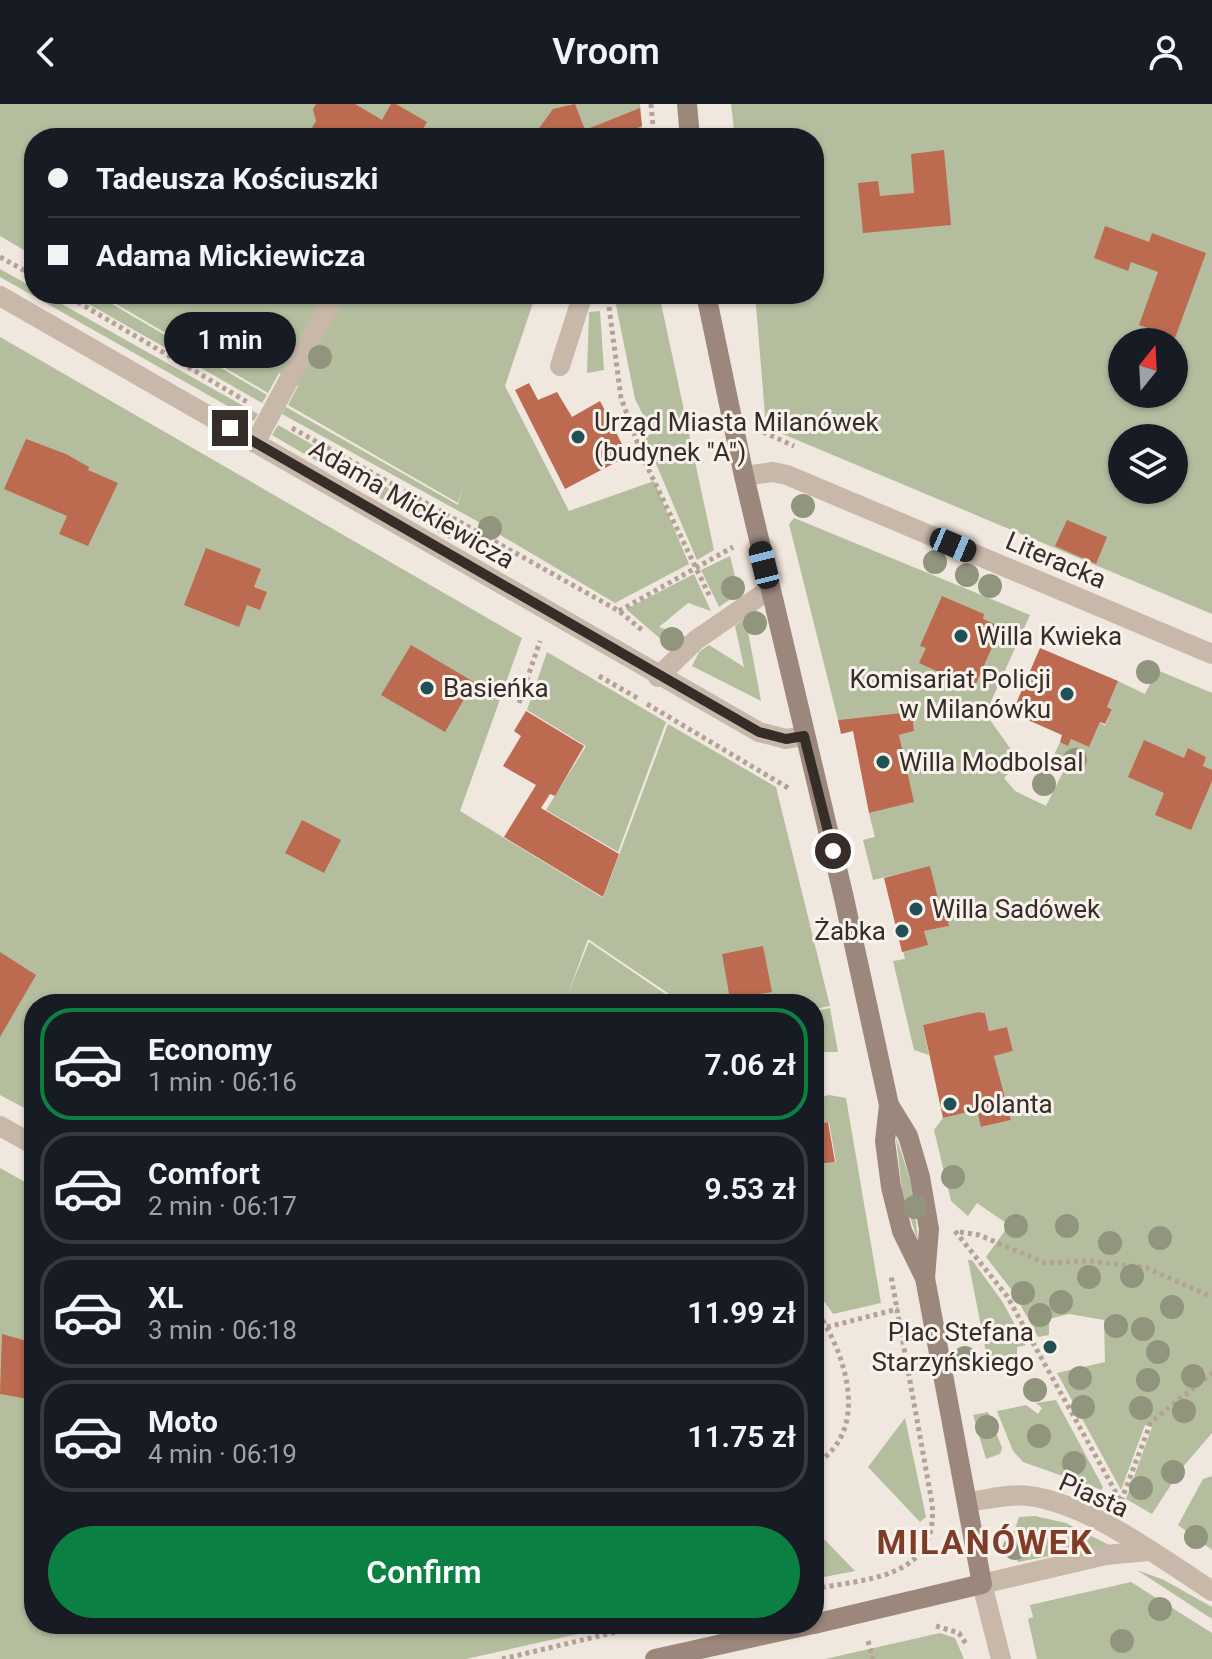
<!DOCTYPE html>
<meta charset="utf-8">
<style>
:root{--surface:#171b24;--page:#20242c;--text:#f1f3f6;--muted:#9ea1a6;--line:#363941;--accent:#0b8043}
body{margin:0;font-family:Roboto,sans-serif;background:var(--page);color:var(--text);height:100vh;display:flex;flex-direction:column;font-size:30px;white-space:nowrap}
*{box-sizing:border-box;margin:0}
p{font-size:26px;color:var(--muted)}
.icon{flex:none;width:44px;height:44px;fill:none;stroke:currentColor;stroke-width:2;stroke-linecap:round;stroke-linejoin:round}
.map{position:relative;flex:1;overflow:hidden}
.drawer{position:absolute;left:24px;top:890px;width:800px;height:640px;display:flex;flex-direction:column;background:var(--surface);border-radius:32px;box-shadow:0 2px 6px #0004}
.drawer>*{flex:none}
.guide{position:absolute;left:24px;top:24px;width:800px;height:176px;border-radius:32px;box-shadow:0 2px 6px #0004;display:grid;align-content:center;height:176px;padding:0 24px;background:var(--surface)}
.needle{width:52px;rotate:18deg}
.buttons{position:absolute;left:1108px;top:224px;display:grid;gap:16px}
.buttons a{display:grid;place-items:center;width:80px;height:80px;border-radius:50%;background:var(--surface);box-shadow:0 2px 6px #0004;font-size:40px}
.end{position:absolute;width:36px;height:36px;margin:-18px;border:10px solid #362d29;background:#fff;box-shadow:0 0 0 4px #fff}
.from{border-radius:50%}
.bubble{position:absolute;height:56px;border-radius:28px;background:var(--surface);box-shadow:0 2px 6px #0004;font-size:26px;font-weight:600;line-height:56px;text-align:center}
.car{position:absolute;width:24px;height:48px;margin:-24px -12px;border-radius:10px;box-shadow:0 0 6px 2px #0007;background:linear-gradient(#222 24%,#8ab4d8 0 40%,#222 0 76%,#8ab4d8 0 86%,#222 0)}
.guide b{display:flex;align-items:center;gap:28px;height:76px;font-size:30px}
.guide b+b{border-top:2px solid var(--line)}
.guide i{width:20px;height:20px;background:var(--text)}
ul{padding:14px 0 0;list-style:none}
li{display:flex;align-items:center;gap:24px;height:112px;margin:0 16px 12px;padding:0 8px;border:4px solid var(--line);border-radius:32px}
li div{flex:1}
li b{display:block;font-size:30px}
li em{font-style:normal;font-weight:600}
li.on{border-color:var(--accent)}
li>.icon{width:72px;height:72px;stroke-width:1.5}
.primary-button{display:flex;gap:16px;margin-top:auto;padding:16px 24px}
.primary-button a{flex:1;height:92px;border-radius:48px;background:var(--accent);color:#fff;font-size:32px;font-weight:600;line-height:92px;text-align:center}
header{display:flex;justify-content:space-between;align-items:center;height:104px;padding:0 24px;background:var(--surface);font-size:36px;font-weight:600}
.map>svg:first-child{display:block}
.green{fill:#b4be9f;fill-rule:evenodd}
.building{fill:#bc6a50}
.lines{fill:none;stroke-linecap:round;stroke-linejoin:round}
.path{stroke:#b3a295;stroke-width:5;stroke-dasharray:4 4;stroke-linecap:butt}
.lane{stroke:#c7b8aa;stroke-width:20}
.street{stroke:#c7b8aa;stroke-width:20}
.secondary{stroke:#9b877c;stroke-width:20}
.tree{fill:#92957e}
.route{stroke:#362d29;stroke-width:10}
.poi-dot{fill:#225054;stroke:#f8f2ea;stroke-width:3}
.labels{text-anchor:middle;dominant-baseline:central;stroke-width:6;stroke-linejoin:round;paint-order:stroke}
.poi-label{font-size:26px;fill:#362d29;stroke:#f8f2ea;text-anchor:start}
.street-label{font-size:26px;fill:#362d29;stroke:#f8f2ea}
.district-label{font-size:34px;font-weight:bold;letter-spacing:2px;fill:#7e3d29;stroke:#f8f2ea}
</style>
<header><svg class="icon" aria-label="back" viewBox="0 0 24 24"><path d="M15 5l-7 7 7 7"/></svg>Vroom<svg class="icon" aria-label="person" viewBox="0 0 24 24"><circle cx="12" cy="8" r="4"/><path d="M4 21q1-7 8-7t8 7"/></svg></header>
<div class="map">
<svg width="1212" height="1555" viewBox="0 0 1212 1555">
<rect width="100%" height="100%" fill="#f0e7de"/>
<g class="green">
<path d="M0,0h640l3,34h-609v118l-34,-20z"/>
<path d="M731,0h481v510l-446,-187 -11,-133h59v-156h-79zM1122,238h52v52h-52zM1122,334h52v52h-52z"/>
<path d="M0,165l34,19v6h10l214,120 -4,7 -254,-144z"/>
<path d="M71,190h24l172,101 -5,8z"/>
<path d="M99,190h437l-31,92 64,125 85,-30 35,83 -74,39 -140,-83 -193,-106 4,-7 172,98 6,-22 -6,20 -170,-98 10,-19 -19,-13 -11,20z"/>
<path d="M635,190h24l55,256 -17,10 -52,-122 7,-5 -17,-34 -20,-99z"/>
<path d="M600,207l4,59 -17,3 2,-61z"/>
<path d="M0,233l522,301 -62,173 143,87 65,-174 108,63 54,219 -16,3v-5h-130l-96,-65 -20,55 21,-52 91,62h-646v109l-34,-18z"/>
<path d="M278,321l175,100 3,-2 -6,16 -178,-104z"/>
<path d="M794,414l236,97 -41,91 -1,11 32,45 -16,16 11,13 31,15 22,-44 -14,-7 6,-13 8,3 3,-6 18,8 11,-25 5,4 7,-18 -5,-1 11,-26 27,13 12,-24 55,23v740l-30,35 -30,46 -26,-15 26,-72 -7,-2 -24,65 -64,-117 48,-11 -1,-42 -35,-6 -20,5v16l-11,2 -24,-44 -28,-36 23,-32 -32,-22 -9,13 -17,-15 -17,-71 9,-12 34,-8 5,17 29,-7 -17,-64 19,-5 -6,-24 -18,4 -4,-18 -7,-1 -55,13 6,30 -15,-5 -21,-89 12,-2 -2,-8 24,-6 -3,-14 24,-5 -3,-17 -4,1 -11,-43 -57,13 -10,-40 12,-3 -6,-24 44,-11 -14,-67 15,-4 -1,-11 -12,-7 -63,7 -49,-196z"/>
<path d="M730,452l9,37 -20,14 -18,-37z"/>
<path d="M694,470l17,37 -23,-8 -29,24 27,10 -15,11 -45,-39z"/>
<path d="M743,516l3,1 15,80 -69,-35 7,-14 10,-7 35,22 -9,-41z"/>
<path d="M547,548l119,70 -48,130 -72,-42 40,-64 -59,-36z"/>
<path d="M830,904l8,44h-24v-41z"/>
<path d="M829,991l17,3 35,205 -48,11 -19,-27v-121l22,-4 -7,-40 -15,2v-25z"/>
<path d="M896,1033l17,51 5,54 -16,-51z"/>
<path d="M0,1064l34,19v437h588l-156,35h-466z"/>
<path d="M968,1156h4l30,41 24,44 -9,2v8l-30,2z"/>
<path d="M1056,1296l47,87 -1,3 -79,-28 -10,-11 -16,-40 29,-6 12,9 4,-6 -6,-5z"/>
<path d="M988,1308l14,36 -2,6 -14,5 -13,-44z"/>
<path d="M905,1314l21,99 -6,5 -52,-55z"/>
<path d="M1212,1372v74l-34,-25 25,-46z"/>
<path d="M1035,1412l31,7 43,22 -91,17 -9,-15 10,-30z"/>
<path d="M814,1425l6,6 35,36 -41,8z"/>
<path d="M1137,1466l27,10 48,27v12z"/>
<path d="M1131,1478l81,51v26h-175l-9,-40 5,-2 -3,-12z"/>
<path d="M940,1529l15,5 9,21h-139z"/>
</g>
<g class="building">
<path d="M316,0h39l27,16 9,-16h5l31,18 -9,16h-112l10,-17 -3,-12z"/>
<path d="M575,0l10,26 55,-22 2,18 -12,5 3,7h-101l21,-29z"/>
<path d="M944,46l7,75 -88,8 -5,-50 20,-2 2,15 34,-3 -3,-39z"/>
<path d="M1105,122l44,16 3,-9 54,20 -31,85 -36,-13 19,-53 -27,-10 -3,9 -34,-13z"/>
<path d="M529,279l9,17 19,-8 15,25 28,-16 28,55 -63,33 -50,-99z"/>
<path d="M26,335l40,15 23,13 -1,3 30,13 -30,63 -29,-12 8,-18 -63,-27z"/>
<path d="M1067,416l40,17 -11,27 -41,-18z"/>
<path d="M206,444l55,21 -7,18 13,5 -7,18 -13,-5 -8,22 -55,-22z"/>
<path d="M942,492l42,18 -1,5 18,8 -27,61 -55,-25 7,-15 -6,-2z"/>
<path d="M411,541l63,37 -29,50 -64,-37z"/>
<path d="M1040,544l78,33 -11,26 5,2 -7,15 -5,-2 -11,25 -18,-8 -3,7 -8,-4 2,-7 -50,-22z"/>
<path d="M526,607l58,35 -29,50 -5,-2 -9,14 78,46 -16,43 -99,-60 32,-52 -33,-19 18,-30 -7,-5z"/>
<path d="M901,609l12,7 1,11 -15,4 15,67 -45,11 -16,-82 -12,3 -3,-14z"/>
<path d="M1144,636l40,18 4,-10 18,9 -3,9 9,4v11l-21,49 -36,-15 9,-22 -36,-16z"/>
<path d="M302,716l39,20 -17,33 -39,-20z"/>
<path d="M930,762l11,44 4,-1 4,17 -25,5 4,14 -26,7 -18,-74z"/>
<path d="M763,842l9,46 -42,7 -8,-45z"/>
<path d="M0,848l36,23 -36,62z"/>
<path d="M978,908l7,1 4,18 18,-4 6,24 -19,5 17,64 -30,7 -4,-17 -34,8 -20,-93z"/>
<path d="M828,1018l7,40 -21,3v-40z"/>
<path d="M2,1230l32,9v57l-34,-6z"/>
</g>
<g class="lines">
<g class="path">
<path d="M651,0l3,34"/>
<path d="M0,153l34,19"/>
<path d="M64,190l185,109"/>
<path d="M609,203l12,91 22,60 67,139"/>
<path d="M292,324l327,183 24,20"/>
<path d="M763,328l31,14"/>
<path d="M619,507l114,-64"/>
<path d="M599,572l40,23"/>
<path d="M519,599l21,-62"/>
<path d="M647,600l143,85"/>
<path d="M955,1127l52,65 113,204"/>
<path d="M960,1128l19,3 66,28 45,-2 57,7 65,29"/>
<path d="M814,1203c31,44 59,123 0,158"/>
<path d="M827,1223l71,-18"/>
<path d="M1121,1397l30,-79 61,-49"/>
<path d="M814,1485c55,-11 125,-10 118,-86l-41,-227"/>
<path d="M936,1522l23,7 7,11"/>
<path d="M868,1537l5,18"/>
<path d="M502,1555l148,-35"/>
</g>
<g class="lane">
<path d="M560,262l23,-72"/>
<path d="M255,339l80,-149"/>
<path d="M658,573l38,-37 74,-51"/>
</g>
<g class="street">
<path d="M0,192l759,436 27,7 18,-3"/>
<path d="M744,372l29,-4 14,3 425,179"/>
<path d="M0,1022l34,19"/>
<path d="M967,1398c20,-2 43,-9 62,-6 61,8 132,62 183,95"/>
<path d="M725,1520l5,18"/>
<path d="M1001,1555l-19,-75 124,-29 42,-4"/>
</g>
<g class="secondary">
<path d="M687,0l3,34"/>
<path d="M706,190l38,182 100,422 45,207 19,31 12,41 9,52 -4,49"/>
<path d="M814,1520l168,-40 -57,-306 -23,-47 -11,-44 -6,-46 4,-36"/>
<path d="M655,1555l158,-35"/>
</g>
</g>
<g class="tree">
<circle cx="320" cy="253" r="12"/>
<circle cx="803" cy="402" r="12"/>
<circle cx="490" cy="424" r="12"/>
<circle cx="935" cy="458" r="12"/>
<circle cx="967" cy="471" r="12"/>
<circle cx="990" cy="482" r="12"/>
<circle cx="733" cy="484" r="12"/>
<circle cx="755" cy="519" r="12"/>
<circle cx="672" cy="535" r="12"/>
<circle cx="1148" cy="568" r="12"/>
<circle cx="1075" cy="656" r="12"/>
<circle cx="1044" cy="680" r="12"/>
<circle cx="953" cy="1073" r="12"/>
<circle cx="915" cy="1103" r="12"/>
<circle cx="1016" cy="1122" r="12"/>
<circle cx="1067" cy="1122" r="12"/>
<circle cx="1160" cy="1134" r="12"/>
<circle cx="1110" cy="1139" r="12"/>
<circle cx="1132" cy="1172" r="12"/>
<circle cx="1089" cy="1173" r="12"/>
<circle cx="1023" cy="1189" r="12"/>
<circle cx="1061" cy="1198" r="12"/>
<circle cx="1172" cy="1203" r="12"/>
<circle cx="1040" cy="1211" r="12"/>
<circle cx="1116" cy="1222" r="12"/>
<circle cx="1143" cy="1225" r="12"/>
<circle cx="1158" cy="1248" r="12"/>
<circle cx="965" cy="1254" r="12"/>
<circle cx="1193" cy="1272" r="12"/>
<circle cx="1080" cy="1274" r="12"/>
<circle cx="1148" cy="1276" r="12"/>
<circle cx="1035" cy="1286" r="12"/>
<circle cx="1083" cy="1303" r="12"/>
<circle cx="1141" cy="1304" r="12"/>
<circle cx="1184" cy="1307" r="12"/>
<circle cx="987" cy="1323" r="12"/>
<circle cx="1039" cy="1332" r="12"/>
<circle cx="1074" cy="1359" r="12"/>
<circle cx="1173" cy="1368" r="12"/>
<circle cx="1141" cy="1384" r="12"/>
<circle cx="1196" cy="1433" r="12"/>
<circle cx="1015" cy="1444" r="12"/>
<circle cx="1160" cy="1505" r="12"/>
<circle cx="1122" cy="1537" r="12"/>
</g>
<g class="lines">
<path class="route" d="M230,324l529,304 27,7 18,-3 29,115"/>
</g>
<g class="poi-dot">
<circle cx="578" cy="333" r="8"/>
<circle cx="961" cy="532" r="8"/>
<circle cx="427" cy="584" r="8"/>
<circle cx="1067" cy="590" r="8"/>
<circle cx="883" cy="658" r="8"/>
<circle cx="916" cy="805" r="8"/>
<circle cx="902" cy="827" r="8"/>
<circle cx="950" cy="1000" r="8"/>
<circle cx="1050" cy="1243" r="8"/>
</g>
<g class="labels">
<g class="poi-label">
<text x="594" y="318">Urząd Miasta Milanówek<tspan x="594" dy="30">(budynek "A")</tspan></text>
<text x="977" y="532">Willa Kwieka</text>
<text x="1051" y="575" text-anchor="end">Komisariat Policji<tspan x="1051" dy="30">w Milanówku</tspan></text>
<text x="443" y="584">Basieńka</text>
<text x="899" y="658">Willa Modbolsal</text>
<text x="932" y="805">Willa Sadówek</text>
<text x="886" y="827" text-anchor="end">Żabka</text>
<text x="966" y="1000">Jolanta</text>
<text x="1034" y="1228" text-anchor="end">Plac Stefana<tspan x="1034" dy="30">Starzyńskiego</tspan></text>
</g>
<g class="street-label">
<text transform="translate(412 400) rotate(30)">Adama Mickiewicza</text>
<text transform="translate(1056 456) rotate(23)">Literacka</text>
<text transform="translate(1094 1391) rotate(24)">Piasta</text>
</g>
<g class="district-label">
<text x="985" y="1438">MILANÓWEK</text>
</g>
</g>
</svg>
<div class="buttons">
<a><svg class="needle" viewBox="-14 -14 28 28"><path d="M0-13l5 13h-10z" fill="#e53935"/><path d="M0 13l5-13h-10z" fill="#9ea1a6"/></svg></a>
<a><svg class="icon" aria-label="layers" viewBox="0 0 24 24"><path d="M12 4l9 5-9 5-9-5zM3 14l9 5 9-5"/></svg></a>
</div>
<i class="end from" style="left:833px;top:747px"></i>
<i class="end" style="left:230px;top:324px"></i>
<div class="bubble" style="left:164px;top:208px;width:132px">1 min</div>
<i class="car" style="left:953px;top:441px;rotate:113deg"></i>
<i class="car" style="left:764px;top:461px;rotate:346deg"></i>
<div class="guide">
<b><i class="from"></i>Tadeusza Kościuszki</b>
<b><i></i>Adama Mickiewicza</b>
</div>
<section class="drawer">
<ul>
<li class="on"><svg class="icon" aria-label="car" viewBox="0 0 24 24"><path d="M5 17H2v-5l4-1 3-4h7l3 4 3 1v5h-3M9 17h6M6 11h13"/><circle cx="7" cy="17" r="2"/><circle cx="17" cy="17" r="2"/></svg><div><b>Economy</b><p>1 min · 06:16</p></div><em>7.06 zł</em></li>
<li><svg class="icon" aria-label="car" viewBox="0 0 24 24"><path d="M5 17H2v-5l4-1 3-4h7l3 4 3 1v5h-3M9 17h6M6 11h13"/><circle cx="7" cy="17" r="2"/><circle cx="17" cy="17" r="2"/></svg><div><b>Comfort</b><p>2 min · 06:17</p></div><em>9.53 zł</em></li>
<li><svg class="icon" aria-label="car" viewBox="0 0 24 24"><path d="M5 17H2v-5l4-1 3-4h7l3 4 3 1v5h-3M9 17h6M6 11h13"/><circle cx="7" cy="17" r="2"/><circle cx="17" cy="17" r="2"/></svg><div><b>XL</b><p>3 min · 06:18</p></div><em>11.99 zł</em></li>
<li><svg class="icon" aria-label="car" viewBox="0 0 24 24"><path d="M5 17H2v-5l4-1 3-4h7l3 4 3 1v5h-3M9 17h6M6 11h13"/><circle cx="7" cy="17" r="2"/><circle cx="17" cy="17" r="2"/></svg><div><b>Moto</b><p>4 min · 06:19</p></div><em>11.75 zł</em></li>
</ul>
<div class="primary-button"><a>Confirm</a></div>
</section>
</div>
